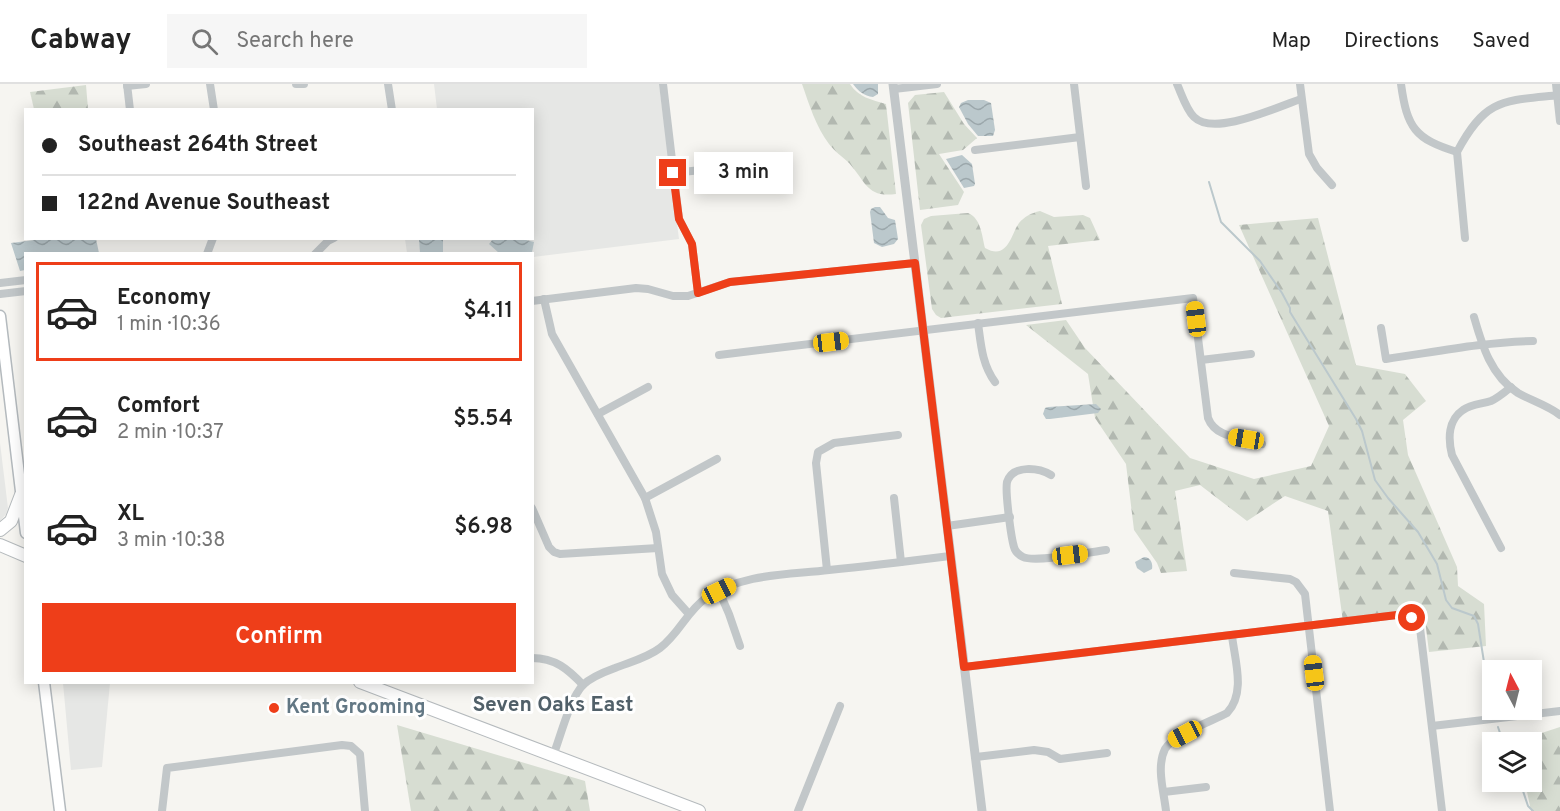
<!DOCTYPE html>
<meta charset="utf-8">
<style>
:root{--surface:#fff;--page:#f6f6f6;--text:#222;--muted:#767676;--line:#e0e0e0;--accent:#ee3e19}
body{margin:0;font-family:Overpass,sans-serif;background:var(--page);color:var(--text);height:100vh;display:flex;flex-direction:column;font-size:22px;white-space:nowrap}
*{box-sizing:border-box;margin:0}
p{font-size:20px;color:var(--muted)}
.icon{flex:none;width:33px;height:33px;fill:none;stroke:currentColor;stroke-width:2;stroke-linecap:round;stroke-linejoin:round}
.map{position:relative;flex:1;overflow:hidden}
.sheet{position:absolute;left:24px;top:168px;width:510px;height:432px;display:flex;flex-direction:column;background:var(--surface);border-radius:0px;box-shadow:0 3px 15px #0003}
.sheet>*{flex:none}
.guide{position:absolute;left:24px;top:24px;width:510px;height:132px;border-radius:0px;box-shadow:0 3px 15px #0003;display:grid;align-content:center;height:132px;padding:0 18px;background:var(--surface)}
.needle{width:39px;rotate:353deg}
.buttons{position:absolute;left:1482px;top:576px;display:grid;gap:12px}
.buttons a{display:grid;place-items:center;width:60px;height:60px;border-radius:0px;background:var(--surface);box-shadow:0 3px 15px #0003;font-size:30px}
.end{position:absolute;width:27px;height:27px;margin:-14px;border:8px solid #ee3e19;background:#fff;box-shadow:0 0 0 3px #fff}
.from{border-radius:50%}
.bubble{position:absolute;height:42px;border-radius:0px;background:var(--surface);box-shadow:0 3px 15px #0003;font-size:20px;font-weight:600;line-height:42px;text-align:center}
.car{position:absolute;width:18px;height:36px;margin:-18px -9px;border-radius:8px;box-shadow:0 0 4px 2px #0007;background:linear-gradient(#f5c518 24%,#345 0 40%,#f5c518 0 76%,#345 0 86%,#f5c518 0)}
.guide b{display:flex;align-items:center;gap:21px;height:57px;font-size:22px}
.guide b+b{border-top:2px solid var(--line)}
.guide i{width:15px;height:15px;background:var(--text)}
ul{padding:10px 0 0;list-style:none}
li{display:flex;align-items:center;gap:18px;height:99px;margin:0 12px 9px;padding:0 6px;border:3px solid transparent;border-radius:0px}
li div{flex:1}
li b{display:block;font-size:22px}
li em{font-style:normal;font-weight:600}
li.active{border-color:var(--accent)}
li>.icon{width:54px;height:54px;stroke-width:1.5}
.primary-button{display:flex;gap:12px;margin-top:auto;padding:12px 18px}
.primary-button a{flex:1;height:69px;border-radius:0px;background:var(--accent);color:#fff;font-size:24px;font-weight:600;line-height:69px;text-align:center}
header{display:flex;align-items:center;gap:36px;box-sizing:border-box;height:84px;padding:0 30px;background:var(--surface);border-bottom:2px solid var(--line)}
header strong{font-size:28px}
nav{display:flex;gap:33px;margin-inline-start:auto;font-size:21px}
.search{width:420px;height:54px;background:var(--page);display:flex;align-items:center;gap:15px;box-sizing:border-box;padding:0 21px;border-radius:0px;color:var(--muted);font-size:22px}
.map>svg:first-child{display:block}
.built{fill:#e6e7e5}
.forest{fill:url(#forest-firs)}
.water{fill:url(#water-waves)}
.lines{fill:none;stroke-linecap:round;stroke-linejoin:round}
.stream{stroke:#bbc8cc;stroke-width:2}
.secondary-casing{stroke:#b4babe;stroke-width:13}
.primary-casing{stroke:#b5babd;stroke-width:14}
.minor{stroke:#c2c7c9;stroke-width:8}
.tertiary{stroke:#c2c7c9;stroke-width:9}
.secondary{stroke:#fff;stroke-width:10}
.primary{stroke:#fff;stroke-width:12}
.route{stroke:#ee3e19;stroke-width:8}
.poi-dot{fill:#ee3e19;stroke:#fff;stroke-width:2}
.labels{text-anchor:middle;dominant-baseline:central;stroke-width:6;stroke-linejoin:round;paint-order:stroke}
.poi-label{font-size:20px;font-weight:bold;fill:#627784;stroke:#fff;text-anchor:start}
.neighbourhood-label{font-size:21px;font-weight:bold;fill:#516069;stroke:#fff}
</style>
<header>
<strong>Cabway</strong>
<div class="search"><svg class="icon" aria-label="search" viewBox="0 0 24 24"><circle cx="10" cy="10" r="6"/><path d="M15 15l6 6"/></svg>Search here</div>
<nav><a>Map</a><a>Directions</a><a>Saved</a></nav>
</header>
<div class="map">
<svg width="1560" height="727" viewBox="0 0 1560 727">
<defs>
<pattern id="forest-firs" width="22" height="20" patternUnits="userSpaceOnUse" patternTransform="scale(1.5)"><rect width="22" height="20" fill="#d7ddd2"/><path d="M5 1l3.5 6h-7zM16 11l3.5 6h-7z" fill="#b2b8b0"/></pattern>
<pattern id="water-waves" width="16" height="10" patternUnits="userSpaceOnUse" patternTransform="scale(1.5)"><rect width="16" height="10" fill="#bbc8cc"/><path d="M0 5q4-4 8 0t8 0" fill="none" stroke="#9ba7ab"/></pattern>
</defs>
<rect width="100%" height="100%" fill="#f6f5f1"/>
<g class="built">
<path d="M434,0h225l20,155 -146,18 -1,-3 -125,-1 -2,-14 127,-1v-128l-95,-1z"/>
<path d="M0,359l8,65 -2,6 -6,7z"/>
<path d="M63,599h47l-8,84 -31,3z"/>
</g>
<g class="forest">
<path d="M802,0h48c8,13 22,16 36,20l10,90c-29,4 -30,-12 -47,-31 -6,-6 -15,-12 -20,-19 -13,-17 -20,-40 -27,-60z"/>
<path d="M86,1l2,24h-54l-4,-17z"/>
<path d="M944,8l20,32 13,14 -14,12 -24,4 25,38 -6,13 -38,5 -12,-107 7,-8z"/>
<path d="M1040,127l14,6 29,-2 7,3 10,22 -52,6 14,58 -121,14 -5,-3 -4,-6 -11,-84 3,-6 7,-3 37,-3c13,5 14,23 17,35 23,13 26,-14 34,-25 5,-6 12,-10 21,-12z"/>
<path d="M1318,134l38,147 49,9 21,27 -23,19 5,35 49,112 1,19 26,18 2,42 -57,6 -5,-40 -81,10 -15,-111 -43,-15 -38,25 -47,-36 -25,6 12,80 -26,2 -4,-10 -23,-33 -8,-66 -31,-46 -7,-44 -62,-49 40,-5 19,28 105,110 64,21 57,-13 18,-40 -90,-201z"/>
<path d="M397,641l188,56 5,30h-179z"/>
<path d="M1560,643v84h-29l-6,-29h7v-40h-14l-1,-1z"/>
</g>
<g class="water">
<path d="M853,0h25v10l-5,3c-9,-1 -15,-6 -20,-13z"/>
<path d="M968,16h16l7,3 4,27 -2,6h-15l-10,-12 -9,-17 2,-4z"/>
<path d="M962,71l10,9 3,20 -1,2 -10,2 -18,-29z"/>
<path d="M875,123h5l8,11 7,2 3,19 -4,5 -12,3 -8,-4 -4,-31 1,-3z"/>
<path d="M42,155h54l3,14 -73,1 -1,16 -5,1 -9,-28z"/>
<path d="M419,155h24v14h-23z"/>
<path d="M493,155h29l12,3 -2,10 -33,1 -10,-9z"/>
<path d="M1096,320l5,5 -3,4 -48,6h-4l-3,-5 2,-6 3,-1z"/>
<path d="M1144,473c7,0 9,7 8,12l-8,4 -7,-5 -2,-6z"/>
</g>
<g class="lines">
<g class="stream">
<path d="M1209,98l12,40 39,39 22,32 8,15v4l66,107 6,12 13,49 13,18 30,34 19,32 9,36 6,8 22,8 4,8 14,89"/>
<path d="M1498,643l5,15"/>
<path d="M1520,698l8,24 5,5"/>
</g>
<defs>
<g id="secondary">
<path d="M0,232l26,217"/>
<path d="M44,598l16,129"/>
</g>
<g id="primary">
<path d="M0,446l11,-9 10,-26"/>
<path d="M0,461l26,11"/>
<path d="M360,598l339,129"/>
</g>
</defs>
<use href="#secondary" class="secondary-casing"/>
<use href="#primary" class="primary-casing"/>
<g class="minor">
<path d="M127,0l3,26"/>
<path d="M210,0l4,26"/>
<path d="M296,0h8"/>
<path d="M388,0l4,26"/>
<path d="M663,0l16,135 13,25 6,49"/>
<path d="M1074,0l12,102"/>
<path d="M1177,0c5,11 9,25 17,33 20,20 83,-10 107,-18"/>
<path d="M1300,0l9,70 8,14 15,17"/>
<path d="M1401,0c6,44 14,55 56,68"/>
<path d="M1556,0l4,37"/>
<path d="M127,2l19,-2"/>
<path d="M894,5l43,-5"/>
<path d="M975,66l105,-13"/>
<path d="M1457,68c29,-55 47,-51 103,-57"/>
<path d="M1457,68l8,86"/>
<path d="M673,89l84,-9 22,8"/>
<path d="M207,170l6,-16"/>
<path d="M315,170l13,-13 6,-3"/>
<path d="M0,199l26,-3"/>
<path d="M0,210l26,-3"/>
<path d="M544,215l8,35 93,164 11,34 6,42 10,21 16,18"/>
<path d="M532,217l104,-13 12,1 25,7h15l42,-14 185,-19"/>
<path d="M1474,233c8,28 17,59 44,76 14,8 29,12 42,22"/>
<path d="M978,239c3,22 4,41 17,59"/>
<path d="M1381,244l5,31c49,-7 98,-17 147,-18"/>
<path d="M719,271l474,-57 15,120c8,21 35,19 54,26"/>
<path d="M1201,276l50,-6"/>
<path d="M598,330l50,-27"/>
<path d="M1051,391c-12,-7 -38,-11 -44,7 -2,10 4,55 7,65 1,4 5,8 9,10 12,6 67,-5 83,-7"/>
<path d="M645,414l72,-39"/>
<path d="M894,414l7,64"/>
<path d="M532,424l17,39 5,5 6,2 98,-6"/>
<path d="M947,442l63,-9"/>
<path d="M1501,464l-49,-93c-4,-16 -4,-35 11,-45 8,-6 19,-6 28,-9 7,-3 14,-9 20,-14"/>
<path d="M827,486l-11,-107 2,-11 16,-9 64,-8"/>
<path d="M1234,489l56,6 6,3 9,12 25,217"/>
<path d="M719,507l10,23 11,32"/>
<path d="M532,574c23,0 36,11 51,27"/>
<path d="M965,583l432,-52c10,1 19,3 23,13l22,183"/>
<path d="M1432,642l128,-15"/>
<path d="M553,672c7,-18 17,-58 30,-71 8,-8 21,-13 32,-17 15,-6 32,-10 45,-20 19,-14 27,-37 46,-50 37,-25 81,-23 123,-28 40,-4 81,-9 121,-14"/>
<path d="M976,673l58,-7 14,2 12,7 47,-6"/>
<path d="M1164,708l42,-5"/>
<path d="M162,727l5,-43 175,-23 9,1 9,8 5,57"/>
<path d="M798,727l42,-105"/>
<path d="M1166,727c-2,-19 -10,-44 -1,-62 8,-14 47,-28 62,-36 19,-20 8,-52 5,-77"/>
</g>
<path class="tertiary" d="M893,0l89,727"/>
<use href="#secondary" class="secondary"/>
<use href="#primary" class="primary"/>
</g>
<g class="lines">
<path class="route" d="M673,89l6,46 13,25 6,49 32,-11 185,-19 49,404 433,-52 15,3"/>
</g>
<circle class="poi-dot" cx="274" cy="624" r="6"/>
<g class="labels">
<g class="poi-label">
<text x="286" y="624">Kent Grooming</text>
</g>
<g class="neighbourhood-label">
<text x="553" y="621">Seven Oaks East</text>
</g>
</g>
</svg>
<div class="buttons">
<a><svg class="needle" viewBox="-14 -14 28 28"><path d="M0-13l5 13h-10z" fill="#e53935"/><path d="M0 13l5-13h-10z" fill="#767676"/></svg></a>
<a><svg class="icon" aria-label="layers" viewBox="0 0 24 24"><path d="M12 4l9 5-9 5-9-5zM3 14l9 5 9-5"/></svg></a>
</div>
<i class="end from" style="left:1412px;top:534px"></i>
<i class="end" style="left:673px;top:89px"></i>
<div class="bubble" style="left:694px;top:68px;width:99px">3 min</div>
<i class="car" style="left:1196px;top:235px;rotate:353deg"></i>
<i class="car" style="left:831px;top:258px;rotate:83deg"></i>
<i class="car" style="left:1246px;top:355px;rotate:279deg"></i>
<i class="car" style="left:1070px;top:471px;rotate:83deg"></i>
<i class="car" style="left:719px;top:507px;rotate:64deg"></i>
<i class="car" style="left:1314px;top:589px;rotate:353deg"></i>
<i class="car" style="left:1185px;top:650px;rotate:242deg"></i>
<div class="guide">
<b><i class="from"></i>Southeast 264th Street</b>
<b><i></i>122nd Avenue Southeast</b>
</div>
<section class="sheet">
<ul>
<li class="active"><svg class="icon" aria-label="car" viewBox="0 0 24 24"><path d="M5 17H2v-5l4-1 3-4h7l3 4 3 1v5h-3M9 17h6M6 11h13"/><circle cx="7" cy="17" r="2"/><circle cx="17" cy="17" r="2"/></svg><div><b>Economy</b><p>1 min · 10:36</p></div><em>$4.11</em></li>
<li><svg class="icon" aria-label="car" viewBox="0 0 24 24"><path d="M5 17H2v-5l4-1 3-4h7l3 4 3 1v5h-3M9 17h6M6 11h13"/><circle cx="7" cy="17" r="2"/><circle cx="17" cy="17" r="2"/></svg><div><b>Comfort</b><p>2 min · 10:37</p></div><em>$5.54</em></li>
<li><svg class="icon" aria-label="car" viewBox="0 0 24 24"><path d="M5 17H2v-5l4-1 3-4h7l3 4 3 1v5h-3M9 17h6M6 11h13"/><circle cx="7" cy="17" r="2"/><circle cx="17" cy="17" r="2"/></svg><div><b>XL</b><p>3 min · 10:38</p></div><em>$6.98</em></li>
</ul>
<div class="primary-button"><a>Confirm</a></div>
</section>
</div>
